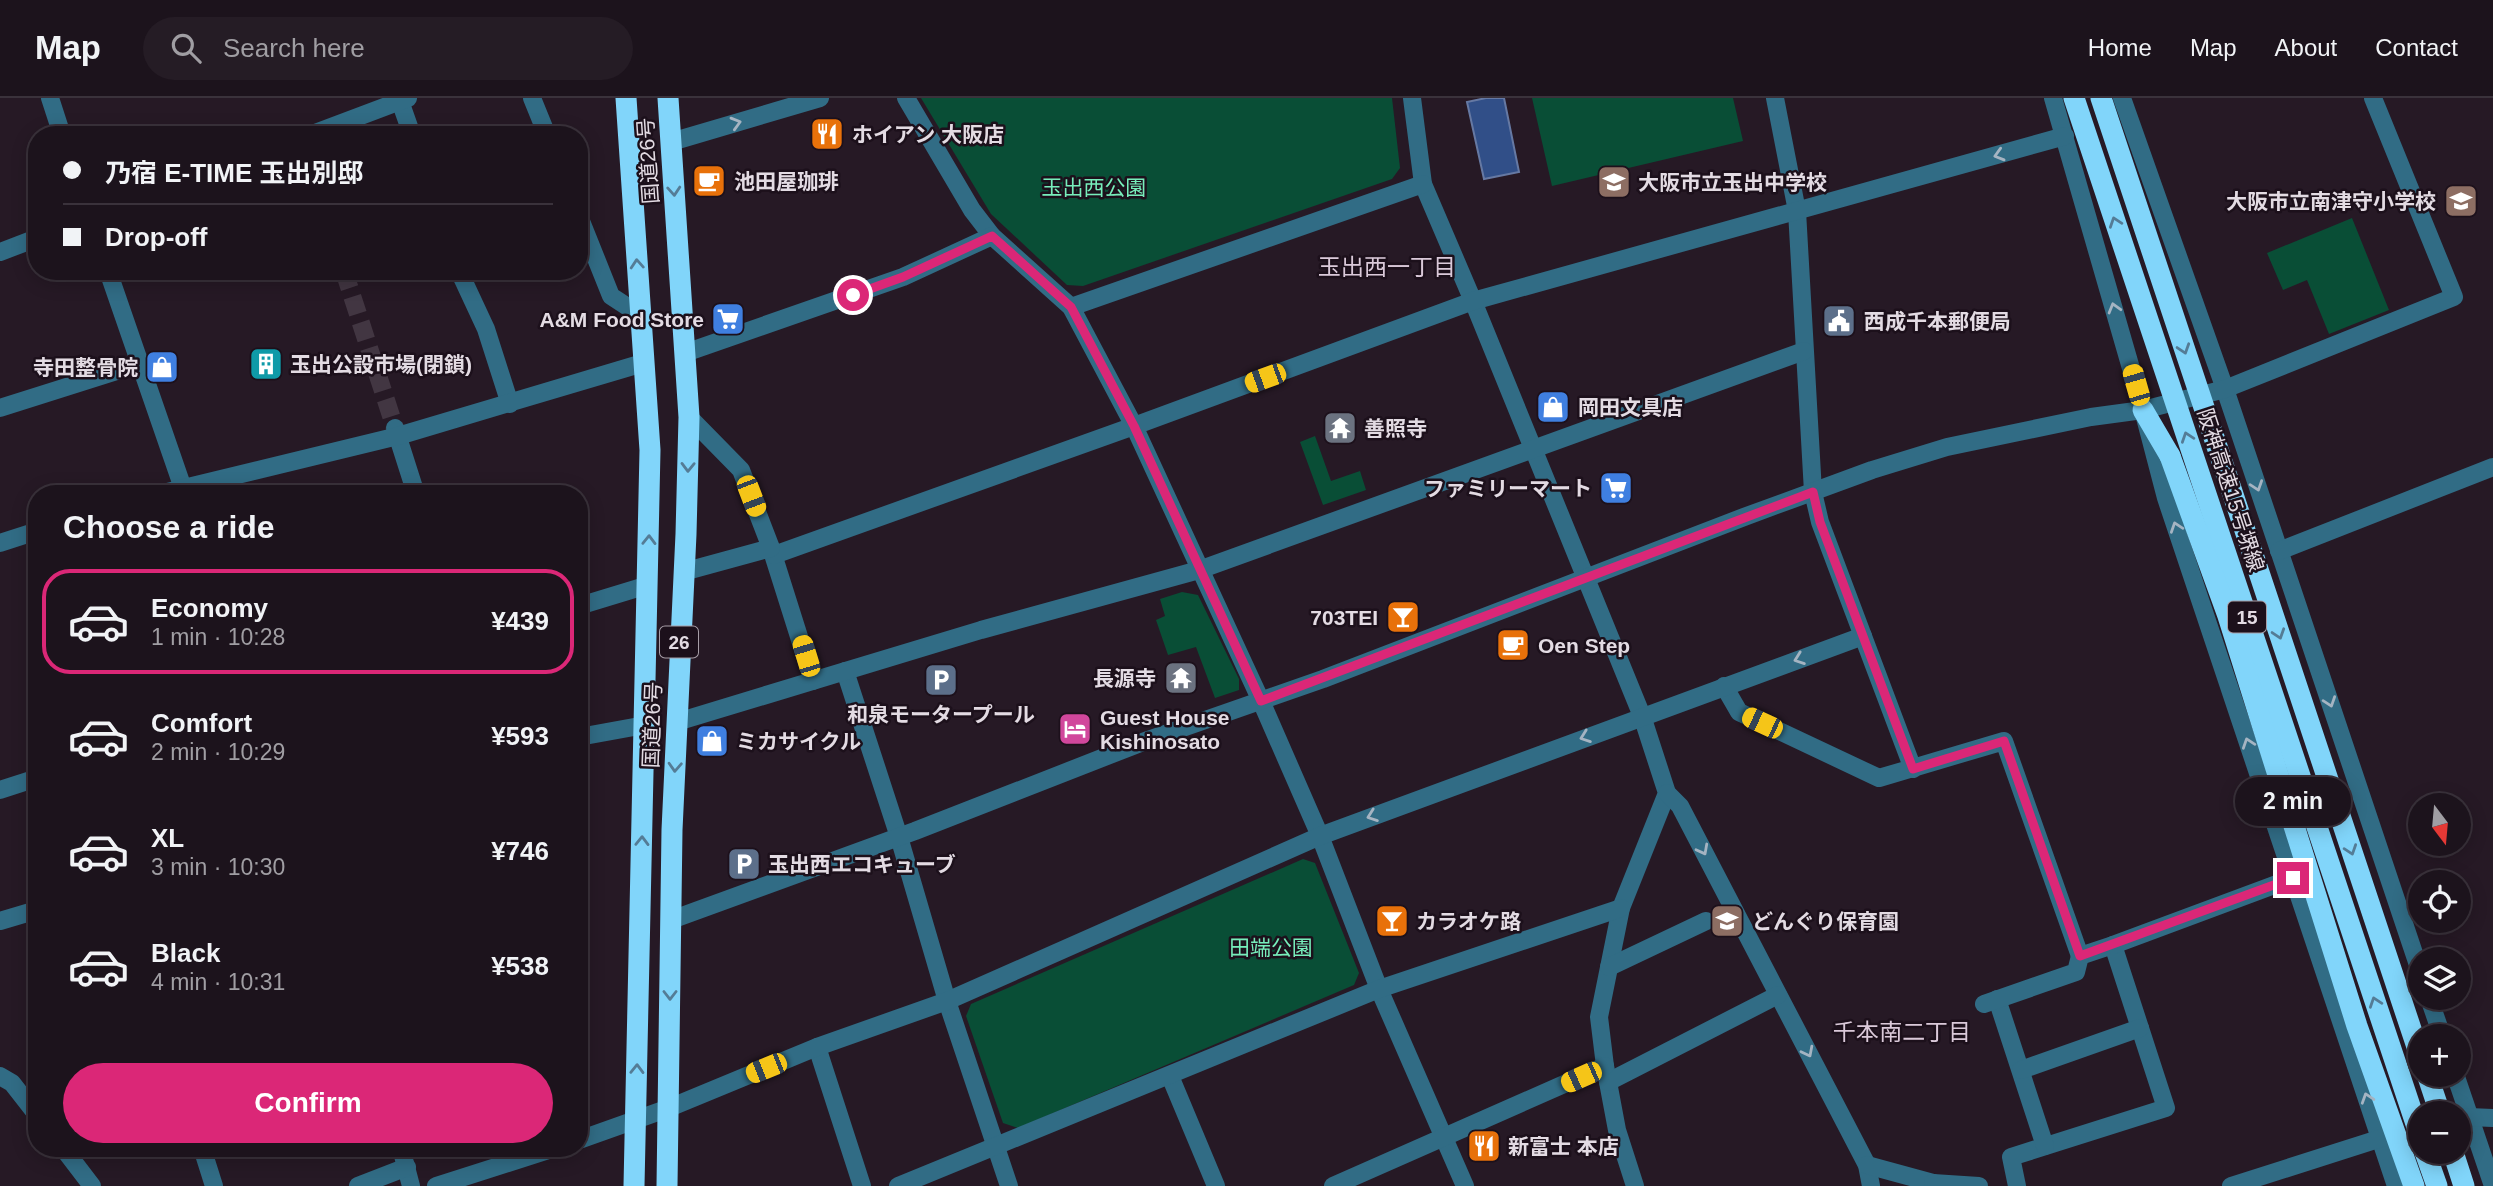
<!DOCTYPE html>
<meta charset="utf-8">
<style>
:root{--surface:#1c131c;--page:#251c25;--text:#f1f3f6;--muted:#a09ea3;--line:#3a323b;--accent:#db2777}
body{margin:0;font-family:Helvetica,"Noto Sans JP",sans-serif;background:var(--page);color:var(--text);height:100vh;display:flex;flex-direction:column;font-size:26px;white-space:nowrap}
*{box-sizing:border-box;margin:0}
p{font-size:23px;color:var(--muted)}
.icon{flex:none;width:38px;height:38px;fill:none;stroke:currentColor;stroke-width:2;stroke-linecap:round;stroke-linejoin:round}
.map{position:relative;flex:1;overflow:hidden}
.side{position:absolute;left:28px;top:387px;width:560px;height:672px;display:flex;flex-direction:column;background:var(--surface);border-radius:28px;box-shadow:0 4px 18px #0003,0 0 0 2px var(--line)}
.side>*{flex:none}
.top-card{position:absolute;left:28px;top:28px;width:560px;height:154px;border-radius:28px;box-shadow:0 4px 18px #0003,0 0 0 2px var(--line);display:grid;align-content:center;height:154px;padding:0 35px;background:var(--surface)}
.needle{width:46px;rotate:164deg}
.fabs{position:absolute;left:2408px;top:695px;display:grid;gap:14px}
.fabs a{display:grid;place-items:center;width:63px;height:63px;border-radius:50%;background:var(--surface);box-shadow:0 4px 18px #0003,0 0 0 2px var(--line);font-size:35px}
.end{position:absolute;width:32px;height:32px;margin:-16px;border:9px solid #db2777;background:#fff;box-shadow:0 0 0 4px #fff}
.from{border-radius:50%}
.bubble{position:absolute;height:49px;border-radius:24px;background:var(--surface);box-shadow:0 4px 18px #0003,0 0 0 2px var(--line);font-size:23px;font-weight:600;line-height:49px;text-align:center}
.car{position:absolute;width:21px;height:42px;margin:-21px -10px;border-radius:9px;box-shadow:0 0 5px 2px #0007;background:linear-gradient(#f5c518 24%,#345 0 40%,#f5c518 0 76%,#345 0 86%,#f5c518 0)}
.top-card b{display:flex;align-items:center;gap:24px;height:66px;font-size:26px}
.top-card b+b{border-top:2px solid var(--line)}
.top-card i{width:18px;height:18px;background:var(--text)}
ul{padding:0;list-style:none}
li{display:flex;align-items:center;gap:21px;height:105px;margin:0 14px 10px;padding:0 21px;border:4px solid transparent;border-radius:28px}
li div{flex:1}
li b{display:block;font-size:26px}
li em{font-style:normal;font-weight:600}
li.selected{border-color:var(--accent)}
li>.icon{width:63px;height:63px;stroke-width:1.5}
h2{padding:0 35px;font-size:32px;line-height:84px}
.cta{display:flex;gap:14px;margin-top:auto;padding:14px 35px}
.cta a{flex:1;height:80px;border-radius:42px;background:var(--accent);color:#fff;font-size:28px;font-weight:600;line-height:80px;text-align:center}
header{display:flex;align-items:center;gap:42px;box-sizing:border-box;height:98px;padding:0 35px;background:var(--surface);border-bottom:2px solid var(--line)}
header strong{font-size:33px}
nav{display:flex;gap:38px;margin-inline-start:auto;font-size:24px}
.search{width:490px;height:63px;background:var(--page);display:flex;align-items:center;gap:18px;box-sizing:border-box;padding:0 24px;border-radius:38px;color:var(--muted);font-size:26px}
.map>svg:first-child{display:block}
.green{fill:#094e36}
.water{fill:#314f88;stroke:#6679a3;stroke-width:2}
.lines{fill:none;stroke-linecap:round;stroke-linejoin:round}
.minor-tunnel{stroke:#423642;stroke-width:18;stroke-dasharray:18 9;stroke-linecap:butt}
.minor{stroke:#316c85;stroke-width:18}
.highway{stroke:#81d5fa;stroke-width:21}
.highway-bridge{stroke:#81d5fa;stroke-width:21}
.oneway{stroke:#a5b4c2}
.oneway2{stroke:#547c96}
.route{stroke:#db2777;stroke-width:9}
.labels{text-anchor:middle;dominant-baseline:central;stroke-width:5;stroke-linejoin:round;paint-order:stroke}
.shield{fill:#1c101b;stroke:#a79ea7;stroke-width:2}
.shield-label{font-size:19px;font-weight:bold;fill:#e3dbe3}
.poi-label{font-size:21px;font-weight:bold;fill:#e3dbe3;stroke:#1c101b;text-anchor:start}
.street-label{font-size:21px;fill:#e3dbe3;stroke:#1c101b}
.park-label{font-size:21px;fill:#7eb;stroke:#1c101b}
.neighbourhood-label{font-size:23px;fill:#dac9d9;stroke:#1c101b}
</style>
<header>
<strong>Map</strong>
<div class="search"><svg class="icon" aria-label="search" viewBox="0 0 24 24"><circle cx="10" cy="10" r="6"/><path d="M15 15l6 6"/></svg>Search here</div>
<nav><a>Home</a><a>Map</a><a>About</a><a>Contact</a></nav>
</header>
<div class="map">
<svg width="2493" height="1088" viewBox="0 0 2493 1088">
<rect width="100%" height="100%" fill="#261925"/>
<g class="green">
<path d="M921,0h471l8,70 -8,11 -309,107 -16,-1 -76,-71z"/>
<path d="M1532,0h201l10,43 -191,45z"/>
<path d="M2352,120l37,92 -60,24 -22,-54 -24,10 -16,-37z"/>
<path d="M1315,338l16,45 29,-10 6,19 -43,15 -23,-63z"/>
<path d="M1182,494l16,3 41,84v11l-24,8 -19,-51 -28,8 -12,-35 9,-4 -5,-17z"/>
<path d="M1303,761l12,4 44,110 -5,12 -336,143 -15,-5 -37,-107 5,-12z"/>
</g>
<path class="water" d="M1486,0h18l15,74 -35,7 -17,-77z"/>
<g class="lines">
<path class="minor-tunnel" d="M344,173l51,157"/>
<g class="minor">
<path d="M50,0l12,37"/>
<path d="M532,0l15,37"/>
<path d="M906,0l66,112 20,26 79,71 63,119 127,275 59,135 59,153 86,197"/>
<path d="M1412,0l11,86 50,117 169,415 25,77 -46,115 -22,109 6,49 12,64 18,56"/>
<path d="M1775,0l22,113 16,281 7,30 93,247"/>
<path d="M2053,0l90,312 23,88 230,688"/>
<path d="M2122,0l103,291 195,582"/>
<path d="M400,3l12,34"/>
<path d="M310,37l98,-37"/>
<path d="M671,44l149,-44"/>
<path d="M579,118l32,80 29,19"/>
<path d="M0,154l37,-14"/>
<path d="M108,173l77,223"/>
<path d="M459,173l27,58 24,75"/>
<path d="M1071,209l352,-123"/>
<path d="M685,255l218,-76 89,-41"/>
<path d="M0,310l139,-44"/>
<path d="M395,330l21,66"/>
<path d="M159,396l239,-58 245,-73"/>
<path d="M0,445l37,-12"/>
<path d="M771,450l42,133"/>
<path d="M2279,453l214,-84"/>
<path d="M774,457l360,-129 339,-125 592,-165"/>
<path d="M683,474l88,-24 -30,-78 -52,-53"/>
<path d="M579,508l69,-21"/>
<path d="M845,573l54,166 48,164 62,185"/>
<path d="M1724,588l15,26 140,66 125,-37 76,215 33,-11 53,163 -155,49 6,29"/>
<path d="M677,624l304,-92 218,-60 605,-219"/>
<path d="M579,639l66,-12"/>
<path d="M0,692l37,-12"/>
<path d="M1667,695l13,13 187,359 4,21"/>
<path d="M671,822l244,-89 233,-91 175,-61 421,-162 128,-47 75,-23 144,-30 52,-7 82,-21 229,-92 -81,-199"/>
<path d="M0,823l37,-11"/>
<path d="M2113,847l180,-67"/>
<path d="M1609,869l97,-46"/>
<path d="M2429,900l13,38"/>
<path d="M1997,901l48,147"/>
<path d="M1984,906l92,-32 4,-16"/>
<path d="M817,949l45,139"/>
<path d="M2021,972l119,-42"/>
<path d="M2455,976l38,112"/>
<path d="M0,978l12,7 25,32"/>
<path d="M1170,978l46,110"/>
<path d="M1608,984l170,-87"/>
<path d="M2459,1021l10,-2 24,1"/>
<path d="M579,1042l90,-32 148,-61 130,-46 373,-165 543,-200"/>
<path d="M63,1050l29,38"/>
<path d="M202,1050l12,38"/>
<path d="M401,1050l10,38"/>
<path d="M1867,1067l66,18v3"/>
<path d="M1933,1085l46,3"/>
<path d="M358,1088l49,-19"/>
<path d="M436,1088l119,-38"/>
<path d="M898,1088l481,-197 242,-81"/>
<path d="M1333,1088l272,-120"/>
<path d="M2231,1088l160,-51"/>
</g>
<g class="highway">
<path d="M626,0l24,352 -16,736"/>
<path d="M2143,312l27,46"/>
<path d="M2427,976l13,39"/>
<path d="M2425,1054l12,34"/>
<path d="M2453,1054l11,34"/>
<path d="M667,1088l5,-356 14,-296 3,-117 -21,-319"/>
</g>
<g class="highway-bridge">
<path d="M2074,0l346,1038"/>
<path d="M2101,0l319,958"/>
<path d="M2170,358l58,160 129,410 57,160"/>
</g>
</g>
<defs><path id="oneway-chevron" d="M-2-3.5L2.5 0L-2 3.5" fill="none" stroke-width="1.6" stroke-linecap="round" stroke-linejoin="round" transform="scale(1.75)"/></defs>
<g class="oneway">
<use href="#oneway-chevron" transform="translate(736 25) rotate(-16)"/>
<use href="#oneway-chevron" transform="translate(1999 57) rotate(164)"/>
<use href="#oneway-chevron" transform="translate(2114 210) rotate(-106)"/>
<use href="#oneway-chevron" transform="translate(2257 388) rotate(71)"/>
<use href="#oneway-chevron" transform="translate(2176 429) rotate(-109)"/>
<use href="#oneway-chevron" transform="translate(1799 561) rotate(160)"/>
<use href="#oneway-chevron" transform="translate(2330 604) rotate(71)"/>
<use href="#oneway-chevron" transform="translate(1585 639) rotate(160)"/>
<use href="#oneway-chevron" transform="translate(2248 645) rotate(-109)"/>
<use href="#oneway-chevron" transform="translate(1372 718) rotate(160)"/>
<use href="#oneway-chevron" transform="translate(1703 752) rotate(62)"/>
<use href="#oneway-chevron" transform="translate(1808 954) rotate(63)"/>
<use href="#oneway-chevron" transform="translate(2367 1000) rotate(-108)"/>
</g>
<g class="oneway2">
<use href="#oneway-chevron" transform="translate(674 93) rotate(86)"/>
<use href="#oneway-chevron" transform="translate(2115 124) rotate(-109)"/>
<use href="#oneway-chevron" transform="translate(637 166) rotate(-94)"/>
<use href="#oneway-chevron" transform="translate(2184 251) rotate(72)"/>
<use href="#oneway-chevron" transform="translate(2187 339) rotate(-109)"/>
<use href="#oneway-chevron" transform="translate(688 369) rotate(91)"/>
<use href="#oneway-chevron" transform="translate(649 442) rotate(-89)"/>
<use href="#oneway-chevron" transform="translate(2279 536) rotate(72)"/>
<use href="#oneway-chevron" transform="translate(675 669) rotate(93)"/>
<use href="#oneway-chevron" transform="translate(642 743) rotate(-89)"/>
<use href="#oneway-chevron" transform="translate(2351 752) rotate(71)"/>
<use href="#oneway-chevron" transform="translate(670 897) rotate(90)"/>
<use href="#oneway-chevron" transform="translate(2375 904) rotate(-109)"/>
<use href="#oneway-chevron" transform="translate(637 971) rotate(-89)"/>
</g>
<g class="lines">
<path class="route" d="M853,197l50,-18 89,-41 79,71 63,119 127,275 552,-209 7,30 93,247 91,-28 76,215 213,-78"/>
</g>
<defs>
<symbol id="restaurant-square" viewBox="-11 -11 22 22"><rect x="-9" y="-9" width="18" height="18" rx="4" fill="#e8710a" stroke="#1c101b"/><path d="M-5-6h1v4h1v-4h1v4h1v-4h1v5L-1.5 .5V6h-2V.5L-5-1ZM5-6V6H3V1.5H1.5Q1.5-4 5-6Z" fill="#fff"/></symbol>
<symbol id="cafe-square" viewBox="-11 -11 22 22"><rect x="-9" y="-9" width="18" height="18" rx="4" fill="#e8710a" stroke="#1c101b"/><path d="M-5.5-4.5H6V0H3Q3 3.5 0 3.5H-2.5Q-5.5 3.5-5.5 0ZM3-3.2v2h1.7v-2ZM-6 4.5H4V6H-6Z" fill="#fff"/></symbol>
<symbol id="school-square" viewBox="-11 -11 22 22"><rect x="-9" y="-9" width="18" height="18" rx="4" fill="#8d6e63" stroke="#1c101b"/><path d="M0-5L7-2L0 1L-7-2ZM-4 1L0 2.5L4 1V4Q0 6-4 4Z" fill="#fff"/></symbol>
<symbol id="supermarket-square" viewBox="-11 -11 22 22"><rect x="-9" y="-9" width="18" height="18" rx="4" fill="#3f7fe0" stroke="#1c101b"/><path d="M-6-5.5h2.5l.6 2H6L4.5 2H-2.5L-4.4-4H-6ZM-1.5 3.2a1.3 1.3 0 1 0 .1 0ZM3 3.2a1.3 1.3 0 1 0 .1 0Z" fill="#fff"/></symbol>
<symbol id="civic-square" viewBox="-11 -11 22 22"><rect x="-9" y="-9" width="18" height="18" rx="4" fill="#5c6f8a" stroke="#1c101b"/><path d="M-.6-6.5H3V-4.5H.6V-3L4-1V1h2V6H-6V1h2V-1L-.6-3ZM-1.2 2.5V6h2.4V2.5Z" fill="#fff"/></symbol>
<symbol id="building-square" viewBox="-11 -11 22 22"><rect x="-9" y="-9" width="18" height="18" rx="4" fill="#0f9aa8" stroke="#1c101b"/><path d="M-4-6H4V6H1V3H-1V6H-4ZM-2.5-4.3h1.7v1.8h-1.7ZM.8-4.3h1.7v1.8H.8ZM-2.5-1h1.7V.8h-1.7ZM.8-1h1.7V.8H.8Z" fill="#fff"/></symbol>
<symbol id="shop-square" viewBox="-11 -11 22 22"><rect x="-9" y="-9" width="18" height="18" rx="4" fill="#3f7fe0" stroke="#1c101b"/><path d="M-5-2.5h2.3a2.7 3.5 0 0 1 5.4 0H5L5.5 6h-11ZM-1.5-2.5h3a1.5 2.3 0 0 0-3 0Z" fill="#fff"/></symbol>
<symbol id="temple-square" viewBox="-11 -11 22 22"><rect x="-9" y="-9" width="18" height="18" rx="4" fill="#6b7280" stroke="#1c101b"/><path d="M0-6L5-2H3V0L6.5 2.5H4V6H1.5V3h-3V6H-4V2.5H-6.5L-3 0V-2H-5Z" fill="#fff"/></symbol>
<symbol id="bar-square" viewBox="-11 -11 22 22"><rect x="-9" y="-9" width="18" height="18" rx="4" fill="#e8710a" stroke="#1c101b"/><path d="M-6-5H6L.8 .8V4.5H3.5V6h-7V4.5H-.8V.8Z" fill="#fff"/></symbol>
<symbol id="parking-square" viewBox="-11 -11 22 22"><rect x="-9" y="-9" width="18" height="18" rx="4" fill="#5c6f8a" stroke="#1c101b"/><path d="M-3.5-5.5H1a3.5 3.5 0 0 1 0 7H-1V5.5H-3.5ZM-1-3.4V-.6H.8a1.4 1.4 0 0 0 0-2.8Z" fill="#fff"/></symbol>
<symbol id="hotel-square" viewBox="-11 -11 22 22"><rect x="-9" y="-9" width="18" height="18" rx="4" fill="#d1479c" stroke="#1c101b"/><path d="M-6-4.5h1.5V1H6V5H4.5V3h-9V5H-6ZM-4 0a1.8 1.8 0 1 1 3.6 0ZM.5 0V-2.5h3Q6-2.5 6 0Z" fill="#fff"/></symbol>
</defs>
<g fill-rule="evenodd">
<use href="#restaurant-square" x="808" y="17" width="38" height="38"/>
<use href="#cafe-square" x="690" y="64" width="38" height="38"/>
<use href="#school-square" x="1595" y="65" width="38" height="38"/>
<use href="#school-square" x="2442" y="84" width="38" height="38"/>
<use href="#supermarket-square" x="709" y="202" width="38" height="38"/>
<use href="#civic-square" x="1820" y="204" width="38" height="38"/>
<use href="#building-square" x="247" y="247" width="38" height="38"/>
<use href="#shop-square" x="143" y="250" width="38" height="38"/>
<use href="#shop-square" x="1534" y="290" width="38" height="38"/>
<use href="#temple-square" x="1321" y="311" width="38" height="38"/>
<use href="#supermarket-square" x="1597" y="371" width="38" height="38"/>
<use href="#bar-square" x="1384" y="500" width="38" height="38"/>
<use href="#cafe-square" x="1494" y="528" width="38" height="38"/>
<use href="#temple-square" x="1162" y="561" width="38" height="38"/>
<use href="#parking-square" x="922" y="563" width="38" height="38"/>
<use href="#hotel-square" x="1056" y="612" width="38" height="38"/>
<use href="#shop-square" x="693" y="624" width="38" height="38"/>
<use href="#parking-square" x="725" y="747" width="38" height="38"/>
<use href="#bar-square" x="1373" y="804" width="38" height="38"/>
<use href="#school-square" x="1708" y="804" width="38" height="38"/>
<use href="#restaurant-square" x="1465" y="1029" width="38" height="38"/>
</g>
<g class="labels">
<g class="shield">
<rect x="2228" y="503.5" width="38" height="31" rx="5"/>
<rect x="660" y="528.5" width="38" height="31" rx="5"/>
</g>
<g class="shield-label">
<text x="2247" y="519">15</text>
<text x="679" y="544">26</text>
</g>
<g class="poi-label">
<text x="852" y="36">ホイアン 大阪店</text>
<text x="734" y="83">池田屋珈琲</text>
<text x="1638" y="84">大阪市立玉出中学校</text>
<text x="2436" y="103" text-anchor="end">大阪市立南津守小学校</text>
<text x="704" y="221" text-anchor="end">A&amp;M Food Store</text>
<text x="1864" y="223">西成千本郵便局</text>
<text x="290" y="266">玉出公設市場(閉鎖)</text>
<text x="138" y="269" text-anchor="end">寺田整骨院</text>
<text x="1578" y="309">岡田文具店</text>
<text x="1364" y="330">善照寺</text>
<text x="1592" y="390" text-anchor="end">ファミリーマート</text>
<text x="1378" y="519" text-anchor="end">703TEI</text>
<text x="1538" y="547">Oen Step</text>
<text x="1156" y="580" text-anchor="end">長源寺</text>
<text x="941" y="616" text-anchor="middle">和泉モータープール</text>
<text x="1100" y="619">Guest House<tspan x="1100" dy="24">Kishinosato</tspan></text>
<text x="736" y="643">ミカサイクル</text>
<text x="768" y="766">玉出西エコキューブ</text>
<text x="1416" y="823">カラオケ路</text>
<text x="1752" y="823">どんぐり保育園</text>
<text x="1508" y="1048">新富士 本店</text>
</g>
<g class="street-label">
<text transform="translate(648 63) rotate(-94)">国道26号</text>
<text transform="translate(2231 392) rotate(72)">阪神高速15号堺線</text>
<text transform="translate(652 627) rotate(-88)">国道26号</text>
</g>
<g class="park-label">
<text x="1094" y="89">玉出西公園</text>
<text x="1271" y="849">田端公園</text>
</g>
<g class="neighbourhood-label">
<text x="1387" y="169">玉出西一丁目</text>
<text x="1902" y="934">千本南二丁目</text>
</g>
</g>
</svg>
<div class="fabs">
<a><svg class="needle" viewBox="-14 -14 28 28"><path d="M0-13l5 13h-10z" fill="#e53935"/><path d="M0 13l5-13h-10z" fill="#a09ea3"/></svg></a>
<a><svg class="icon" aria-label="locate" viewBox="0 0 24 24"><circle cx="12" cy="12" r="6"/><path d="M12 2v4M12 18v4M2 12h4M18 12h4"/></svg></a>
<a><svg class="icon" aria-label="layers" viewBox="0 0 24 24"><path d="M12 4l9 5-9 5-9-5zM3 14l9 5 9-5"/></svg></a>
<a>+</a>
<a>−</a>
</div>
<i class="end from" style="left:853px;top:197px"></i>
<i class="end" style="left:2293px;top:780px"></i>
<div class="bubble" style="left:2235px;top:679px;width:116px">2 min</div>
<i class="car" style="left:1265px;top:280px;rotate:250deg"></i>
<i class="car" style="left:2136px;top:287px;rotate:344deg"></i>
<i class="car" style="left:751px;top:398px;rotate:159deg"></i>
<i class="car" style="left:806px;top:558px;rotate:343deg"></i>
<i class="car" style="left:1762px;top:625px;rotate:295deg"></i>
<i class="car" style="left:766px;top:970px;rotate:248deg"></i>
<i class="car" style="left:1581px;top:979px;rotate:246deg"></i>
<div class="top-card">
<b><i class="from"></i>乃宿 E-TIME 玉出別邸</b>
<b><i></i>Drop-off</b>
</div>
<section class="side">
<h2>Choose a ride</h2>
<ul>
<li class="selected"><svg class="icon" aria-label="car" viewBox="0 0 24 24"><path d="M5 17H2v-5l4-1 3-4h7l3 4 3 1v5h-3M9 17h6M6 11h13"/><circle cx="7" cy="17" r="2"/><circle cx="17" cy="17" r="2"/></svg><div><b>Economy</b><p>1 min · 10:28</p></div><em>¥439</em></li>
<li><svg class="icon" aria-label="car" viewBox="0 0 24 24"><path d="M5 17H2v-5l4-1 3-4h7l3 4 3 1v5h-3M9 17h6M6 11h13"/><circle cx="7" cy="17" r="2"/><circle cx="17" cy="17" r="2"/></svg><div><b>Comfort</b><p>2 min · 10:29</p></div><em>¥593</em></li>
<li><svg class="icon" aria-label="car" viewBox="0 0 24 24"><path d="M5 17H2v-5l4-1 3-4h7l3 4 3 1v5h-3M9 17h6M6 11h13"/><circle cx="7" cy="17" r="2"/><circle cx="17" cy="17" r="2"/></svg><div><b>XL</b><p>3 min · 10:30</p></div><em>¥746</em></li>
<li><svg class="icon" aria-label="car" viewBox="0 0 24 24"><path d="M5 17H2v-5l4-1 3-4h7l3 4 3 1v5h-3M9 17h6M6 11h13"/><circle cx="7" cy="17" r="2"/><circle cx="17" cy="17" r="2"/></svg><div><b>Black</b><p>4 min · 10:31</p></div><em>¥538</em></li>
</ul>
<div class="cta"><a>Confirm</a></div>
</section>
</div>
